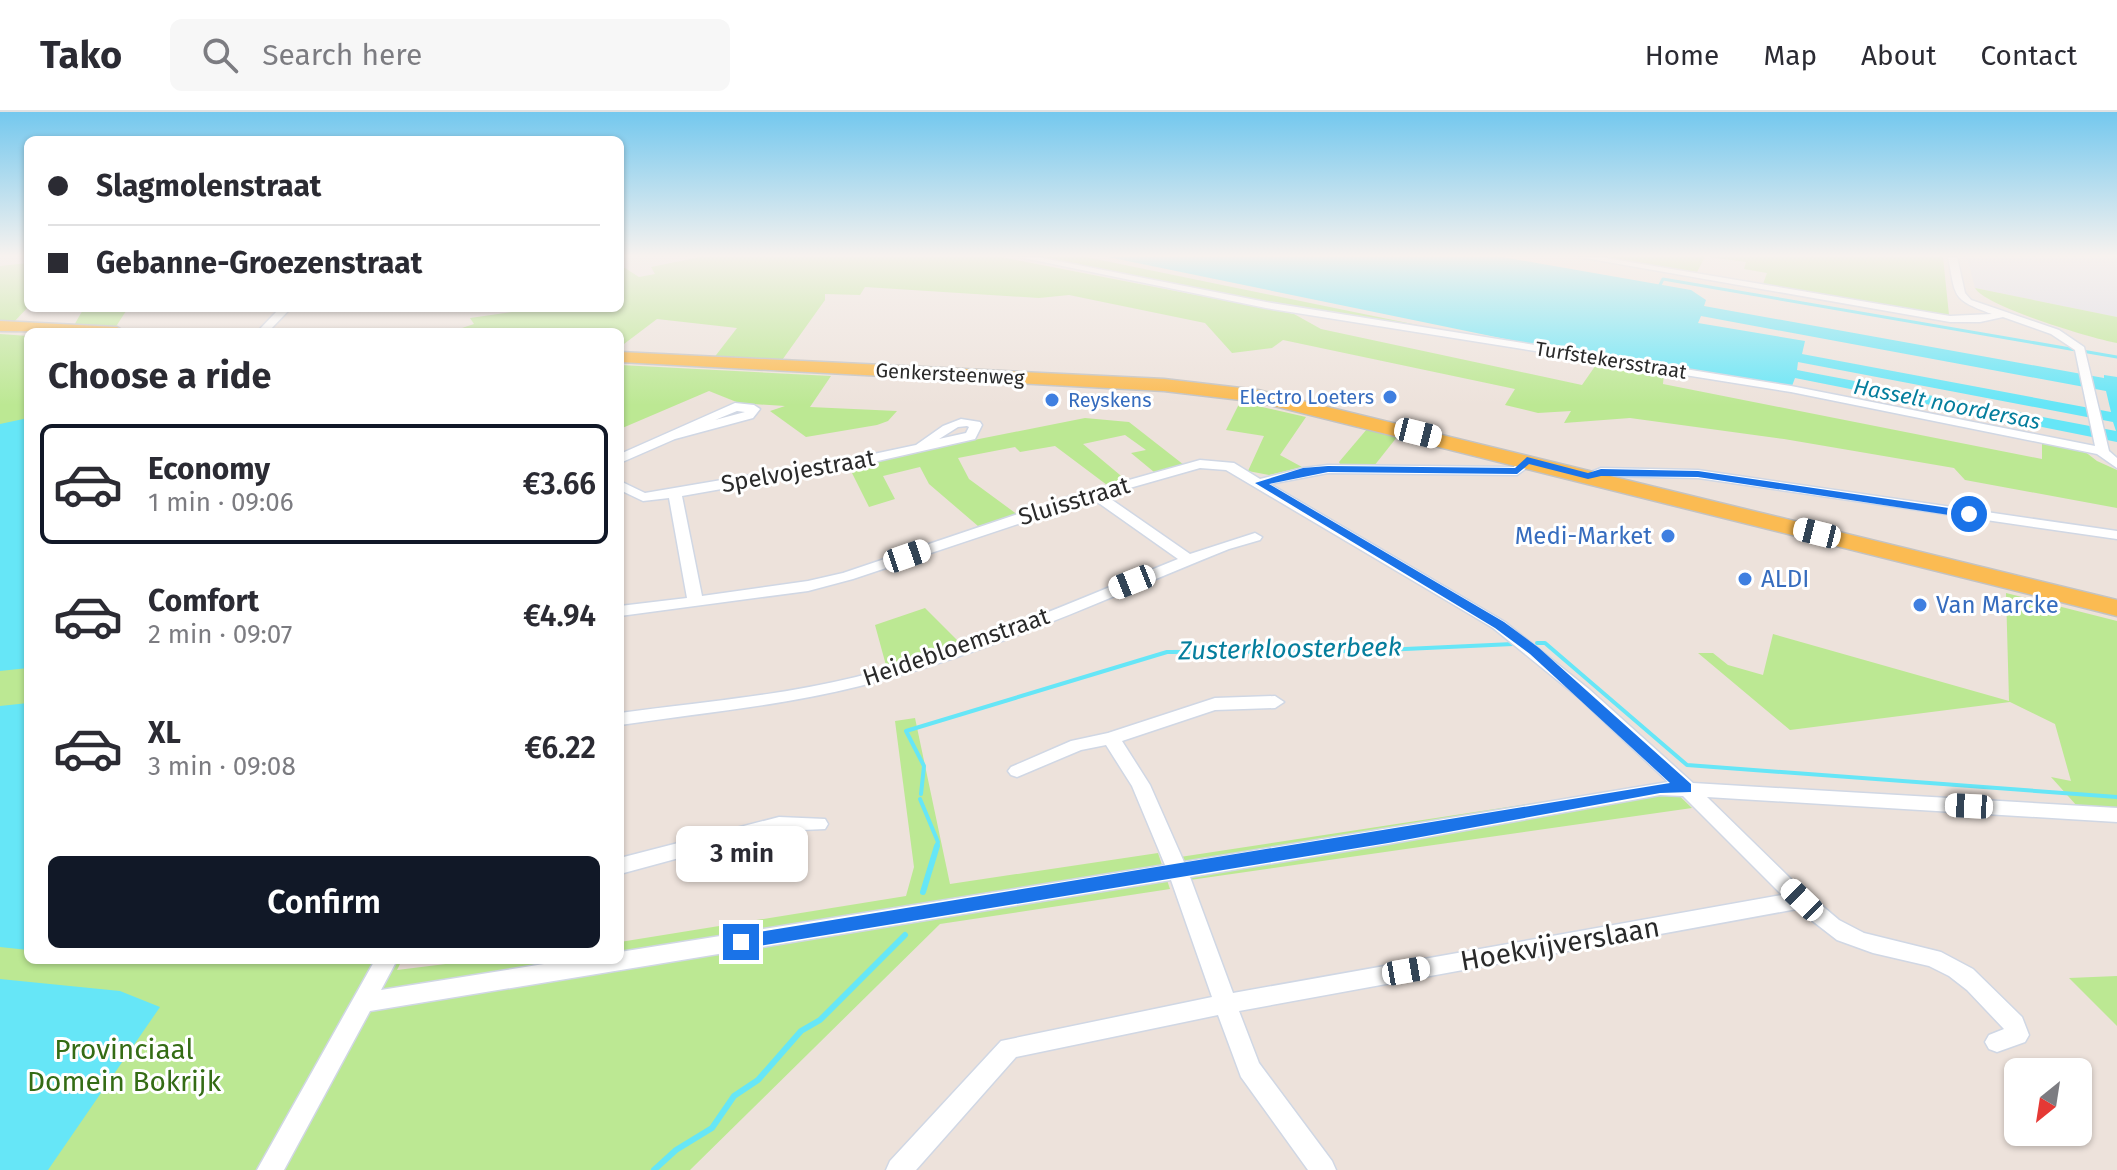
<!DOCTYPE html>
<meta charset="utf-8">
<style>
:root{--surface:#fff;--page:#f7f7f7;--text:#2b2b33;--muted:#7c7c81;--line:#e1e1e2;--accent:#111827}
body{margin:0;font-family:"Fira Sans",sans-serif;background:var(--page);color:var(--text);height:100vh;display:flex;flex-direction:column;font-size:30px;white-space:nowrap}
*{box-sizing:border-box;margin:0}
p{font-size:26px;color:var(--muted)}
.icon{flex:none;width:44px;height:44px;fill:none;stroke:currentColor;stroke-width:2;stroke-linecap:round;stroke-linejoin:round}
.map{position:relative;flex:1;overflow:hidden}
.details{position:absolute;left:24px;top:216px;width:600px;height:636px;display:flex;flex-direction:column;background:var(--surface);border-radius:12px;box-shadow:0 2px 6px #0004}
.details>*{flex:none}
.top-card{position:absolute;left:24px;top:24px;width:600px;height:176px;border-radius:12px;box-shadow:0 2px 6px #0004;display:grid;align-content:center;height:176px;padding:0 24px;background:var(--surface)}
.needle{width:52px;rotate:210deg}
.buttons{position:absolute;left:2004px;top:946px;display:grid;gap:16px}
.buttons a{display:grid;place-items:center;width:88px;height:88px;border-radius:12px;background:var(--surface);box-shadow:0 2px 6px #0004;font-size:40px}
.end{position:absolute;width:36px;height:36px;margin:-18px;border:10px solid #1a73e8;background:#fff;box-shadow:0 0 0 4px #fff}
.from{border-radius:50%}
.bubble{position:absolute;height:56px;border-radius:12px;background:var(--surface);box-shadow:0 2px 6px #0004;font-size:26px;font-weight:600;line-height:56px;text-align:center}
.car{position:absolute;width:24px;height:48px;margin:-24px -12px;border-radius:10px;box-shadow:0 0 6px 2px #0007;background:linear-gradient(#fff 24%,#345 0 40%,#fff 0 76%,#345 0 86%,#fff 0)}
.top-card b{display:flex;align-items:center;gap:28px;height:76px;font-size:30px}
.top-card b+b{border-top:2px solid var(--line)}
.top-card i{width:20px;height:20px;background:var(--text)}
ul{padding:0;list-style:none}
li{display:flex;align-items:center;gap:24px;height:120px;margin:0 16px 12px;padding:0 8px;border:4px solid transparent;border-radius:12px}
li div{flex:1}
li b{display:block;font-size:30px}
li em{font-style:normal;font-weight:600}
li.selected{border-color:var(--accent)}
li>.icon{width:72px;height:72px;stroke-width:1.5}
h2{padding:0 24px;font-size:36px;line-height:96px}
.primary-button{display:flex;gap:16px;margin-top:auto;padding:16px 24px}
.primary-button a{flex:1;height:92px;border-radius:12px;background:var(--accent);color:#fff;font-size:32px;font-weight:600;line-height:92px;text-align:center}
header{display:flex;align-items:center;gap:48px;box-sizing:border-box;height:112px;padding:0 40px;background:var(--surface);border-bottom:2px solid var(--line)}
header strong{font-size:38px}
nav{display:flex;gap:44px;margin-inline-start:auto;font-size:28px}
.search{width:560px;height:72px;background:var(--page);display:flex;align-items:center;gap:20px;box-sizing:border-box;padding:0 28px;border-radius:12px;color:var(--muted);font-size:30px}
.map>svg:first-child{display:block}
.industrial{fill:#dddce5}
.green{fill:#bce893}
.water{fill:#66e6f7;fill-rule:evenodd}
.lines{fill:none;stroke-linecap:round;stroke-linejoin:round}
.stream-far2{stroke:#66e6f7;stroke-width:3}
.stream-far1{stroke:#66e6f7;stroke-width:4}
.stream{stroke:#66e6f7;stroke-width:6}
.minor-casing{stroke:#d0d7e4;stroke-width:3}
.primary-casing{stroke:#c3c3c3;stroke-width:3}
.minor{fill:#fff;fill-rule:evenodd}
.primary{fill:#fbbb52;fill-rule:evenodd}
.route{fill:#1a73e8}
.shop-dot{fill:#3f7fe0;stroke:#fff;stroke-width:3}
.labels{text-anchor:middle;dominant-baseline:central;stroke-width:6;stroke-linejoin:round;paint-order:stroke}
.far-street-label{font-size:20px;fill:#2a2a2a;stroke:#fff}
.far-shop-label{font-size:20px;fill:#366cbe;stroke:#fff;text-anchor:end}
.far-water-label{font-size:22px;font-style:italic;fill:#057e9d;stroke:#fff}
.street-label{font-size:24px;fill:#2a2a2a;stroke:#fff}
.shop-label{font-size:24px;fill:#366cbe;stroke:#fff;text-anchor:start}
.water-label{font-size:26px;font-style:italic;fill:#057e9d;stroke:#fff}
.near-street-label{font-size:28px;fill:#2a2a2a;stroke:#fff}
.near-park-label{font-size:28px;fill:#346c15;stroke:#fff}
</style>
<header>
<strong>Tako</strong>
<div class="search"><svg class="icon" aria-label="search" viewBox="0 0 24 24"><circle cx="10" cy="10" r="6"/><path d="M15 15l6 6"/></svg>Search here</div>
<nav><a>Home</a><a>Map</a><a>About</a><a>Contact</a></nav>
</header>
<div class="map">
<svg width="2117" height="1058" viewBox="0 0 2117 1058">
<rect width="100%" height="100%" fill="#ede2db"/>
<path class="industrial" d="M1967,145h150v60l-142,-29z"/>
<g class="green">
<path d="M700,145h301l293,57 27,15 261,56 16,-23 66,10 -1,12 379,75v-17l42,9 13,10 20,9v38l-152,-28 -11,-12 -170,-29 -154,-21 -66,5 7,-12 -33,2 -33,-8 10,-16 -232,-49 -11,8 -40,5 -27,-30 -136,-28 -30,3 -174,-11 -5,8 -35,-1v6l-45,63 -67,-4 24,-31 -80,-9 -37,28v-15h-170l24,-8 -4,-6 42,-6 -1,-4h109v-39l5,-1 14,9 16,-3 -4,-7z"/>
<path d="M1032,145h54l385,79 -233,-37z"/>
<path d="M1602,145h103l-8,15z"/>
<path d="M1709,145h234l6,58 -186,-31 4,-11 -23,-4 2,-7z"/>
<path d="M28,151v44l-15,16 -13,-1v-56z"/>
<path d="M1975,176l142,29v26c-24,-4 -133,-37 -142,-55z"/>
<path d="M84,196h44l-13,20 -42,-1z"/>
<path d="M0,222l28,2v624h374l-5,10 81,-10h142v-18l286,-46 8,-29 -19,-146 20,-3 35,166 208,-31 12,36 -230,35 -250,246h-690z"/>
<path d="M620,253l211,11 -21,31 87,4 -9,10 -11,4 -71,12 -36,-26 15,-5 -46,-3 -30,-12 -89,38z"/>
<path d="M1240,290l66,15 -26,38 22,12 -33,8 -21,-4 16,-35 -38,-6z"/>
<path d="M1085,306l44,4 55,43 -30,7 -23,-19 15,-3 -21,-15 -42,9 43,36 -19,5 -52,-39 -35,6 -5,-5 -57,11 11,21 49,36 -40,11 -49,-42 -9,-17 -37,9 12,23 -26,8 -21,-42z"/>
<path d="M1367,317l30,8 -23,29h-33l-2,-4z"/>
<path d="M2006,481l111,28v187l-40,-2 -26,-29 20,4 -16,-57 -45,-22 -220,28 -92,-77h15l15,12 35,10 10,-41 236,67z"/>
<path d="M925,496l35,35 -73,26 -12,-44z"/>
<path d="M1666,671l26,25 -502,72 -10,-23z"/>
<path d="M2117,864v50l-48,-48z"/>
</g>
<g class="water">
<path d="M1108,145h394l189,33 15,10 -2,6 400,72v-3l13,2v65l-322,-64 -3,8 -253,-40zM1701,204l405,75 5,21 -309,-58 3,-13 -107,-18zM1798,250l315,60 3,9 -319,-61z"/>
<path d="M28,306v250l-28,3v-247z"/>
<path d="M28,591v247l-28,-3v-241z"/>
<path d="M0,867l120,12 40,16 -112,163h-48z"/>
</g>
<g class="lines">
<path class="stream-far2" d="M1660,173l3,-6 454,78"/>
<g class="stream-far1">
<path d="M1537,531h8l142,122 430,32"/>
<path d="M921,682l3,-28 -18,-35 261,-79 195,-1 151,-7"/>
<path d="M920,687l18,43 -2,6"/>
</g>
<g class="stream">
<path d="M923,780l14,-46"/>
<path d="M654,1058l22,-20 36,-22 22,-32 24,-16 43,-49 19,-11 85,-85"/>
</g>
<defs>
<g id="minor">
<path d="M1019,145h18l229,45 525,84 304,60 -20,-96 -24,-16 -48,-17 -23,5h-30l-371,-65h21l350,59 42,-2c-41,-15 -36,-17 -44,-57h9l8,36 6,7 88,30 25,17 25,104 8,7v10l-20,-14 -306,-62 -525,-84z"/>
<path d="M280,196h11l-23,24h-11z"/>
<path d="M735,291l19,2 6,4 -7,9 -78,21 -55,24v-9zM737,299l8,1 -30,8z"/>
<path d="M961,307l19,3 2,3 -7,14 -106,24 -187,33 20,100 106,-15 35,-8 222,-75 135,-38 34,3 26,16 43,-11 25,-3 186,2 8,-9h10v6l-15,11 -189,-2 -58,11 235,138 85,68 103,93 424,25v14l-410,-25 87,85 45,38 25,13 77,19 32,17 49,48 7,18 -4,7 -28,10 -8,-3 -4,-7 4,-7 15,-6 -37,-39 -18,-14 -20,-10 -56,-13 -36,-13 -40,-31 -558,102 20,52 73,98 4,9h-28l-67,-93 -23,-62 -202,42 -100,113h-30l4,-9 111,-120 211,-44 -41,-117 -801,131 -86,159h-27l118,-210h22l-16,30 188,-30h51v-8l545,-87 -33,-79 -26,-41 -25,5 -64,27 -6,-2 -3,-4 3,-4 60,-26 37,-8 107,-35 60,-2 9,6 -9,6 -60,2 -93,31 28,44 34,77 484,-80 -90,-85 -85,-69 -267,-158 -26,-2 -95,27 85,59 65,-21 7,4 -2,3 -31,9c-122,49 -242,105 -369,137 -79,20 -160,27 -240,39v-12c79,-11 159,-17 236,-36 111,-28 216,-75 322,-118l-85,-60 -240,80 -45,12 -188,25v-10l67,-8 -18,-100 -26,3 -23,-11v-9l25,12 224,-38 47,-10 27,-19zM967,314l2,1 -3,6 -27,6 19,-12zM1660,683l23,1 99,99 -549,98 -43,-116 198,-33z"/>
<path d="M1601,356l97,2 419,61v8l-419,-61 -96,-2 -14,4 -7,-4z"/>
<path d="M779,705l46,2 3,5 -3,5 -46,2 -159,43v-16z"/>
</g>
<g id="primary">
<path d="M0,209l117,6 8,5 -125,-1z"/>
<path d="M620,240l544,27 94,11 859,210v16l-859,-214 -94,-11 -544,-29z"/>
</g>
</defs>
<use href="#minor" class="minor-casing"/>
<use href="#primary" class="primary-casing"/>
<use href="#minor" class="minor"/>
<use href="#primary" class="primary"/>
</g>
<linearGradient id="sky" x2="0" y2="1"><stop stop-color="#74c8ee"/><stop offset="0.49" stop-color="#f7f2ef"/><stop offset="1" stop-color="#f7f2ef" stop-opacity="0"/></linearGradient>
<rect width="2117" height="293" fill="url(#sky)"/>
<path class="route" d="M1527,345l61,16 13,-4 97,2 271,40 6,3 -6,4 -271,-41 -97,-1 -13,3 -59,-15 -12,10 -189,-2 -59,12 235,138 35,26 152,136v8l-31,1 -272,50 -647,106 -7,-2 -2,-5 2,-5 7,-2 929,-152 -140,-129 -35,-26 -240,-145 48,-15 25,-2 187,2z"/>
<g class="shop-dot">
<circle cx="1390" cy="285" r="8"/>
<circle cx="1052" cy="288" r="8"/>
<circle cx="1668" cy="424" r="8"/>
<circle cx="1745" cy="467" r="8"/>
<circle cx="1920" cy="493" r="8"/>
</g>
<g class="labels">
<g class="far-street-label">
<text transform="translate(1611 248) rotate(9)">Turfstekersstraat</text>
<text transform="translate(950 262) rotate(3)">Genkersteenweg</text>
</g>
<g class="far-shop-label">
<text x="1374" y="285">Electro Loeters</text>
<text x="1068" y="288" text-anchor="start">Reyskens</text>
</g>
<g class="far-water-label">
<text transform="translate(1947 292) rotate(11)">Hasselt noordersas</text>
</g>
<g class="street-label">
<text transform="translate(798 359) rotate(-10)">Spelvojestraat</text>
<text transform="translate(1074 389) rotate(-17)">Sluisstraat</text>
<text transform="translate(956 535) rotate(-19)">Heidebloemstraat</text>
</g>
<g class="shop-label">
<text x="1652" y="424" text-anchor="end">Medi-Market</text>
<text x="1761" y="467">ALDI</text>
<text x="1936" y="493">Van Marcke</text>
</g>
<g class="water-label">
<text transform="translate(1290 537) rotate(-1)">Zusterkloosterbeek</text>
</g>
<g class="near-street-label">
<text transform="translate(1560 832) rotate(-10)">Hoekvijverslaan</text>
</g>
<g class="near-park-label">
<text x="124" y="937">Provinciaal<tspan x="124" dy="32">Domein Bokrijk</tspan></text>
</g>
</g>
</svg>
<div class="buttons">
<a><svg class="needle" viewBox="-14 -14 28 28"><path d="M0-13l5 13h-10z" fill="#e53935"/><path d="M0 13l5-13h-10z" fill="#7c7c81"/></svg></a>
</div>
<i class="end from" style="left:1969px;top:402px"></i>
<i class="end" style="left:741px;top:830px"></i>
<div class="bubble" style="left:676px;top:714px;width:132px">3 min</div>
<i class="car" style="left:1418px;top:321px;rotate:104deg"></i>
<i class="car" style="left:1817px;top:421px;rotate:284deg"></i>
<i class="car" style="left:907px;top:444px;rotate:71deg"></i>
<i class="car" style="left:1132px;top:470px;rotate:248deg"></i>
<i class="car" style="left:1969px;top:694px;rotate:273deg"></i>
<i class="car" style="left:1802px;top:788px;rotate:314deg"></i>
<i class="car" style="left:1406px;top:859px;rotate:80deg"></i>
<div class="top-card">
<b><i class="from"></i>Slagmolenstraat</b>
<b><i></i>Gebanne-Groezenstraat</b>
</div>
<section class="details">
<h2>Choose a ride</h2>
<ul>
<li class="selected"><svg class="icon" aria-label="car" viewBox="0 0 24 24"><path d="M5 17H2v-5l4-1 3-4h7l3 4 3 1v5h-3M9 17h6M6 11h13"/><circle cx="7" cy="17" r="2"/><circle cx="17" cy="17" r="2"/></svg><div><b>Economy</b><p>1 min · 09:06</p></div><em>€3.66</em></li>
<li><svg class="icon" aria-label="car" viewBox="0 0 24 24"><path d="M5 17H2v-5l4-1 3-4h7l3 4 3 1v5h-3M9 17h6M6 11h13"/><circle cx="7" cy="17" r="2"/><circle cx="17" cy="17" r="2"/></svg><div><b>Comfort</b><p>2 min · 09:07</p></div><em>€4.94</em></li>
<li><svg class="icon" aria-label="car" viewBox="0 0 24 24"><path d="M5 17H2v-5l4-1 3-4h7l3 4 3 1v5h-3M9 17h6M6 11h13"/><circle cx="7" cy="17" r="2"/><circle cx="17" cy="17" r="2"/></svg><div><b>XL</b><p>3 min · 09:08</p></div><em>€6.22</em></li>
</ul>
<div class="primary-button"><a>Confirm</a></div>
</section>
</div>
